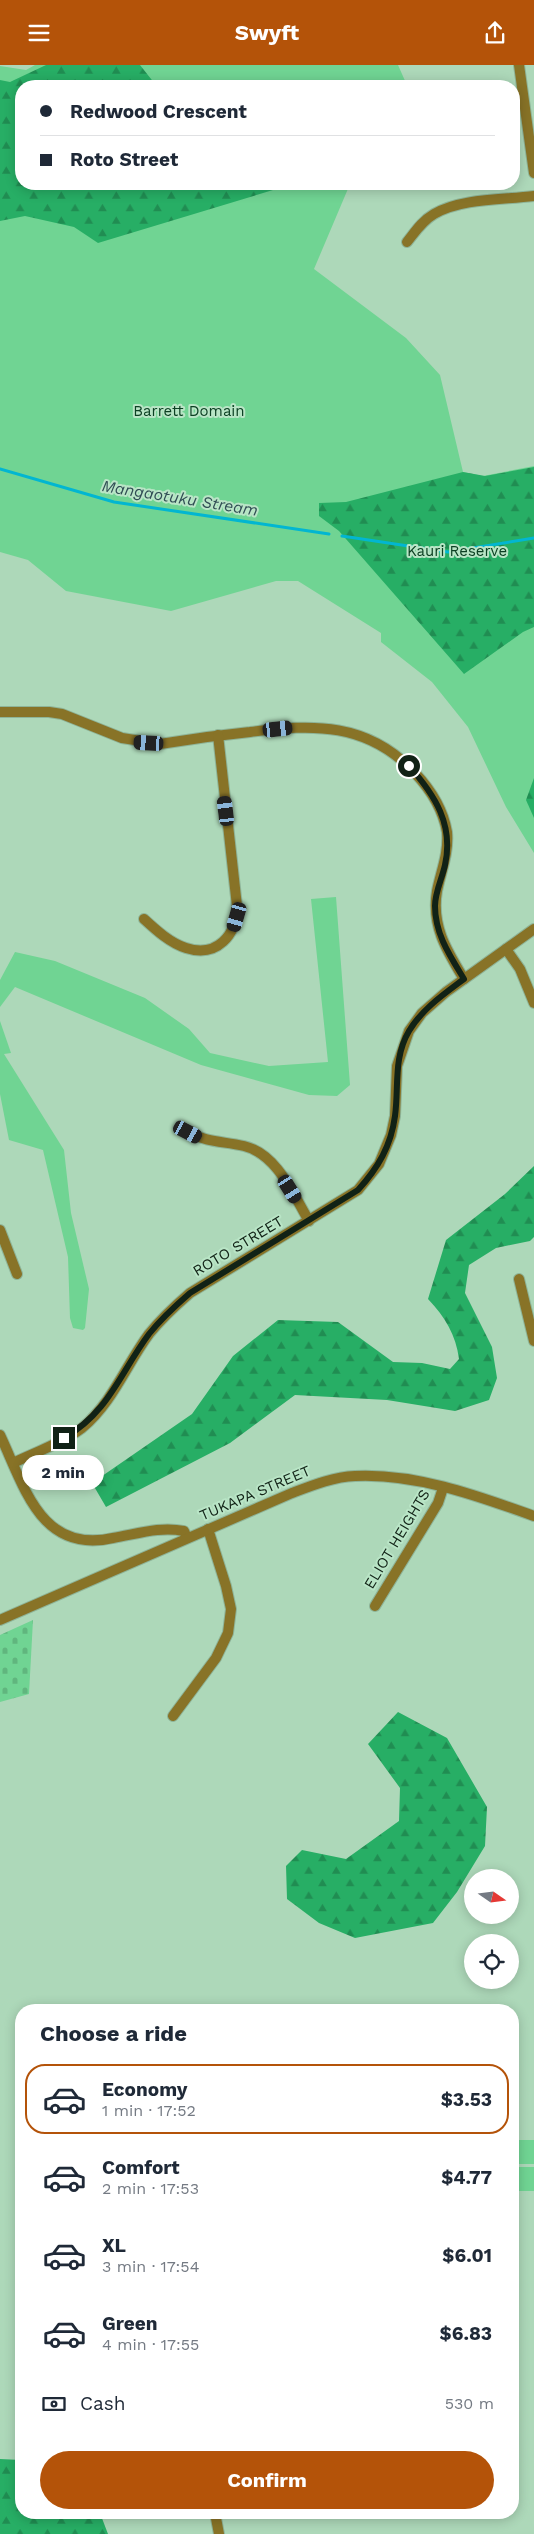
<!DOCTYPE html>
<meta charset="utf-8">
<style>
:root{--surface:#fff;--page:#f6f6f7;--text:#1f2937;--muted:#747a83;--line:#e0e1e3;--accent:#b45309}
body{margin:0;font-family:"Work Sans",sans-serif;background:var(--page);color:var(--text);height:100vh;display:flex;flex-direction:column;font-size:19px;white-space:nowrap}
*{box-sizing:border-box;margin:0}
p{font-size:16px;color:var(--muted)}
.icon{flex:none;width:28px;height:28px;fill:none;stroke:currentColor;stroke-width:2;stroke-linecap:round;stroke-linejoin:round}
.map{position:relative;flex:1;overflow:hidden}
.sheet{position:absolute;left:15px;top:1939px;width:504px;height:515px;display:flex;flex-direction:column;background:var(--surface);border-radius:20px;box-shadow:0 2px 12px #0003}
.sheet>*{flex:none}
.hud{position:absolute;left:15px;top:15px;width:505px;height:110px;border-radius:20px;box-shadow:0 2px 12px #0003;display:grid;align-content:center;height:110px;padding:0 25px;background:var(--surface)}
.needle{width:32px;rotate:104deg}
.fabs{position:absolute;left:464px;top:1804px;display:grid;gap:10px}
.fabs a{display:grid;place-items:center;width:55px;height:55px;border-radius:50%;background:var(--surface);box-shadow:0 2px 12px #0003;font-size:25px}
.end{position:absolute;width:22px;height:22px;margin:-11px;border:6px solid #112216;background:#fff;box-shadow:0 0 0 2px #fff}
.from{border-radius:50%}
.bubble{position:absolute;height:35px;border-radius:18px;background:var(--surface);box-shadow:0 2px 12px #0003;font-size:16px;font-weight:700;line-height:35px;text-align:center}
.car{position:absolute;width:15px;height:30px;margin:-15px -8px;border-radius:6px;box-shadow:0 0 4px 1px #0007;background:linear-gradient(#222 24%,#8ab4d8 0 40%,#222 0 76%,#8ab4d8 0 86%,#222 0)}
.hud b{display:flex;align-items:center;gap:18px;height:48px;font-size:19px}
.hud b+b{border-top:1px solid var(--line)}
.hud i{width:12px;height:12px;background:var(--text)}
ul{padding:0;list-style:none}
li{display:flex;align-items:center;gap:15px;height:70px;margin:0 10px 8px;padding:0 15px;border:2px solid transparent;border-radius:20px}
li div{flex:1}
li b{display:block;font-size:19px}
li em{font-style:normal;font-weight:700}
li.active{border-color:var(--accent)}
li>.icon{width:45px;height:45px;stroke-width:1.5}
h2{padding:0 25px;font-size:22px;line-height:60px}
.pay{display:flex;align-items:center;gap:12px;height:55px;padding:0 25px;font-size:19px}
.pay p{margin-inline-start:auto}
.button{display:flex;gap:10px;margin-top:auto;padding:10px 25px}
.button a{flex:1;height:58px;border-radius:30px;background:var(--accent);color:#fff;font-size:20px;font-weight:700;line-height:58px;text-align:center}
header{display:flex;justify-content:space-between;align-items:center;height:65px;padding:0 25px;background:var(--accent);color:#fff;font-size:22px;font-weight:700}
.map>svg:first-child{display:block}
.green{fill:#70d493}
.forest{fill:url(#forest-firs)}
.cemetery{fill:url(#cemetery-stones)}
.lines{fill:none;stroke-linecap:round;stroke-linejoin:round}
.stream{stroke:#02b6d1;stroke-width:3}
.minor-casing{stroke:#8eb498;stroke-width:12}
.tertiary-casing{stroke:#8eb498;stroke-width:12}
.minor{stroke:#887327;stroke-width:10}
.tertiary{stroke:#887327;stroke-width:10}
.route{stroke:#112216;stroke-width:6}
.labels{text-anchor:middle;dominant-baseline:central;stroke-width:4;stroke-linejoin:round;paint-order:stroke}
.park-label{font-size:15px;fill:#0c4023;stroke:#b9e5c6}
.street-label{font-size:15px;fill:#112216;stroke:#b9e5c6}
.water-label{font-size:16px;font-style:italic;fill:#304d54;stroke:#b9e5c6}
</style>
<header><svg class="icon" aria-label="menu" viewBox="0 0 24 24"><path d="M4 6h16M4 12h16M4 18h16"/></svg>Swyft<svg class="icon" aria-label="share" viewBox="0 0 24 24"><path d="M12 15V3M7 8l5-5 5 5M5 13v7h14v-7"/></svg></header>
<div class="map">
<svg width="534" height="2469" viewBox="0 0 534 2469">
<defs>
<pattern id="forest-firs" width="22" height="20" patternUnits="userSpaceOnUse" patternTransform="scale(1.25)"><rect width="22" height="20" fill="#27ae65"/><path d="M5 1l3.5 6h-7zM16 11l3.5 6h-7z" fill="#208d52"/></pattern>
<pattern id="cemetery-stones" width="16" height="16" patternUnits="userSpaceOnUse" patternTransform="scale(1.25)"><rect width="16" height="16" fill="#70d493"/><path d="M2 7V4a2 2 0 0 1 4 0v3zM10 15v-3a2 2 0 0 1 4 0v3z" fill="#60b67e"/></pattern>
</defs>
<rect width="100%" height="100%" fill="#add8b9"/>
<g class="green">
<path d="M35,0h363l8,18 -2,3h-383v98h329l-36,85 92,69 34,37 23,97 20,4 51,-10v387l-28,-46 -38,-80 -36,-45 -51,-40v-9l-83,-52h-22l-105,30 -105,-20 -38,-31 -28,-8v-486l26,4z"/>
<path d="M336,832l14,188 -13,11 -28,-1 -108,-30 -186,-78 -15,20v-27l15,-28 40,9 90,37 44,31 21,24 59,13 59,-4 -17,-163z"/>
<path d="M0,956l11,32 -7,1 60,96 7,63 18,76 -4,39 -2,2 -10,-2 -3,-10 -2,-61 -25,-107 -34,-10 -9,-46z"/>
<rect x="513" y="2075" width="21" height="24"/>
<rect x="513" y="2102" width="21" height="24"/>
</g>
<g class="forest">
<path d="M46,0h94l15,19 16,2h-150v98h253l-1,6 -175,53 -24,-16 -49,-11 -25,5v-141l10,2z"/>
<path d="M534,402v160l-11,5 -59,42 -125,-143 -20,-15v-13l27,-1 117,-30 22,4z"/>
<path d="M534,713v40l-8,-18z"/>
<path d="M534,1101v71l-4,4 -34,7 -27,17 -4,28 27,54 5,31 -8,22 -34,11 -68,-11 -92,-5 -65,48 -124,64 -14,-24 100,-69 41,-58 45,-36 60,2 55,40 29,1 28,6 9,-10c-3,-24 -14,-42 -31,-60l18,-59 59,-46z"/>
<path d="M398,1647l49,26 40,69 -2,39 -28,46 -24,31 -78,15 -36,-15 -32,-24 -1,-33 16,-16 44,9 53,-38 1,-33 -32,-44z"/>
<path d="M0,2394l21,1v53h79l8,21h-108z"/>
</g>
<path class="cemetery" d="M33,1555l-4,74 -29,8v-67z"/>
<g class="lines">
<g class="stream">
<path d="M0,404l114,33 215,32"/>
<path d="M342,471l106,16 86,-14"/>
</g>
<defs>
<g id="minor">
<path d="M519,0l15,108"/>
<path d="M407,177c8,-10 15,-21 27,-28 28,-16 69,-14 100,-18"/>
<path d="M0,647h49l13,2 60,24 38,6c30,-5 60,-9 90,-12 63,-8 118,-10 165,41 16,17 28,36 32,59 2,21 -6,39 -10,59 -6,35 10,60 27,88"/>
<path d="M144,854c12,11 26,24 42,29 31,10 51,-13 51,-42l-19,-171"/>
<path d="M506,884l14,20 14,34"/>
<path d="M188,1067c20,11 35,9 56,14 33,8 49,48 65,75"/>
<path d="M0,1165l17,44"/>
<path d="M519,1214l15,62"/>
<path d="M0,1370c25,53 41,119 113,103 24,-4 47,-12 71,-7l3,7"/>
<path d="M13,1398c23,-11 49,-20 69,-35 31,-26 44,-63 67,-94 12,-15 26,-28 41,-41l168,-103 21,-26 12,-29 4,-19 2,-50 12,-35 13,-18 24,-21 88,-63"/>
<path d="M375,1541l63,-103 5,-15"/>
<path d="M173,1651l43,-58 12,-25 3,-24 -5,-23 -18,-57"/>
<path d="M215,2448l4,21"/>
</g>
<path id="tertiary" d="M0,1555l292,-127c21,-8 41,-16 63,-17 61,-3 123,20 179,40"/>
</defs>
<use href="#minor" class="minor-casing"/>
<use href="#tertiary" class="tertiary-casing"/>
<use href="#minor" class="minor"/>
<use href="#tertiary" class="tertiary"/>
</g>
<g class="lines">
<path class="route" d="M64,1373c45,-26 56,-65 85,-104 12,-15 26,-28 41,-41l168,-103c20,-22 33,-44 37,-74 4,-29 -2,-58 14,-85 13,-22 35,-37 55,-52 -14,-23 -29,-45 -29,-73 0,-14 7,-27 10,-41 9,-40 -10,-70 -36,-99"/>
</g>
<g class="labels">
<g class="park-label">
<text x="189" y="346">Barrett Domain</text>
<text x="457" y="486">Kauri Reserve</text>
</g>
<g class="street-label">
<text transform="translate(238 1181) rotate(-31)">ROTO STREET</text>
<text transform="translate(255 1428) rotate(-23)">TUKAPA STREET</text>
<text transform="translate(397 1474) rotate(-59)">ELIOT HEIGHTS</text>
</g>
<g class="water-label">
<text transform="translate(180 433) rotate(9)">Mangaotuku Stream</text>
</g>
</g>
</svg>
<div class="fabs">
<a><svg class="needle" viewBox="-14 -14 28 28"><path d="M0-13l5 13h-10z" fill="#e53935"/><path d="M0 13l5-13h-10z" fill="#747a83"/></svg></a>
<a><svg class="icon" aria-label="locate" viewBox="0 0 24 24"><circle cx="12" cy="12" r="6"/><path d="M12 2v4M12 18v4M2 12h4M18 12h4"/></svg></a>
</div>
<i class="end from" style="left:409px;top:701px"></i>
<i class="end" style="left:64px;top:1373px"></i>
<div class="bubble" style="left:22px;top:1390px;width:82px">2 min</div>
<i class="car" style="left:278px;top:664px;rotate:84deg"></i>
<i class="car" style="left:149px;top:678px;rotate:273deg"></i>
<i class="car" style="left:226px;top:746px;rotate:353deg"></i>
<i class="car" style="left:237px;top:852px;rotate:196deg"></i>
<i class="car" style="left:188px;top:1067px;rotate:118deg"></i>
<i class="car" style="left:290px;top:1124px;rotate:148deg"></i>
<div class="hud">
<b><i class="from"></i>Redwood Crescent</b>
<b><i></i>Roto Street</b>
</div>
<section class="sheet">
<h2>Choose a ride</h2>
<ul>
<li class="active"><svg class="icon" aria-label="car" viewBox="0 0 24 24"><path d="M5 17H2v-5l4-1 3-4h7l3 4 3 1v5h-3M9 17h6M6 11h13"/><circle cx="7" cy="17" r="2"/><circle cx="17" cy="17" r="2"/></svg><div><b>Economy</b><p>1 min · 17:52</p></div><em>$3.53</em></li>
<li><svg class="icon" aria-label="car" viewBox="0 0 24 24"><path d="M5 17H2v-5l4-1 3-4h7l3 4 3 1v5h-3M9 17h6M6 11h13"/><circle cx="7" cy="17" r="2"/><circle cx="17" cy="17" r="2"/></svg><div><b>Comfort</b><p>2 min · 17:53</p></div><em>$4.77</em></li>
<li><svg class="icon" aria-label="car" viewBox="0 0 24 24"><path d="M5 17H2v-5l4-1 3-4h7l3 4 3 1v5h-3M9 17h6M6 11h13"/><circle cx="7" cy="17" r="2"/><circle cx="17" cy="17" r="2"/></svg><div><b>XL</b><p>3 min · 17:54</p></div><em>$6.01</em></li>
<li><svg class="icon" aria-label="car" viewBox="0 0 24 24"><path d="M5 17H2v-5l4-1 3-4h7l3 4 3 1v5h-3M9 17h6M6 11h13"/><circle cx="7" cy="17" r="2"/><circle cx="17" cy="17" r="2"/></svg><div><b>Green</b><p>4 min · 17:55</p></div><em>$6.83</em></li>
</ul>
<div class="pay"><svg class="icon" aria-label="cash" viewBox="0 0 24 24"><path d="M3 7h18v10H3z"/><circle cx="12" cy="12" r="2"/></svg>Cash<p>530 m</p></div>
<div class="button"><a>Confirm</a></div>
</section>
</div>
